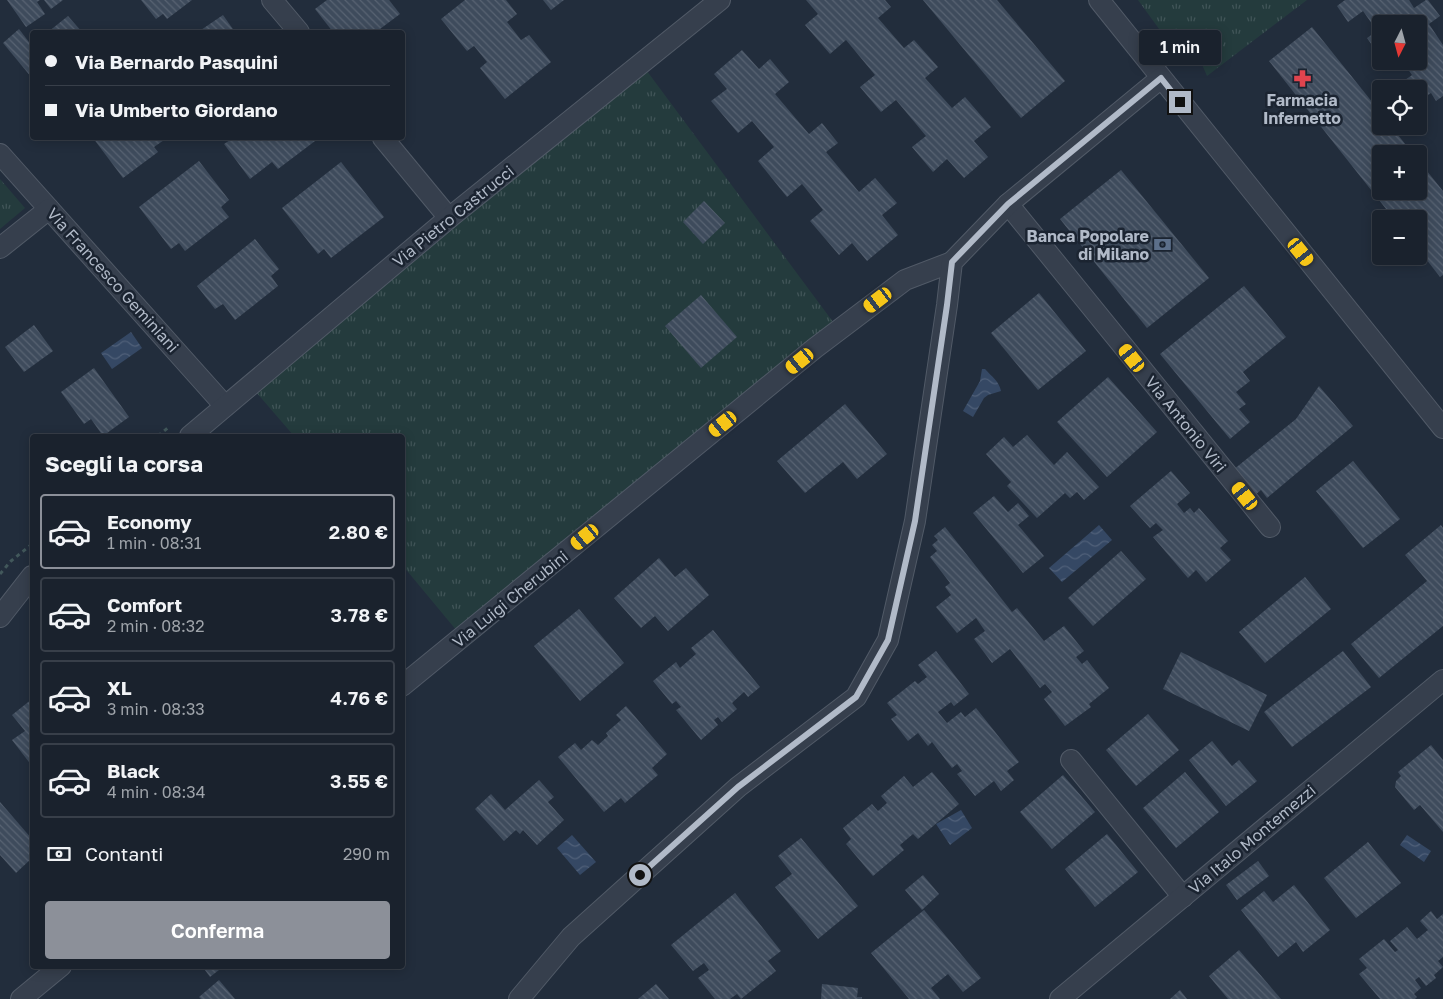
<!DOCTYPE html>
<html lang="it">
<meta charset="utf-8">
<style>
:root{--surface:#1a222d;--page:#272f39;--text:#f1f3f6;--muted:#9fa4aa;--line:#383f49;--accent:#8c9099}
body{margin:0;font-family:"Golos Text",sans-serif;background:var(--page);color:var(--text);height:100vh;display:flex;flex-direction:column;font-size:19px;white-space:nowrap}
*{box-sizing:border-box;margin:0}
p{font-size:16px;color:var(--muted)}
.icon{flex:none;width:28px;height:28px;fill:none;stroke:currentColor;stroke-width:2;stroke-linecap:round;stroke-linejoin:round}
.map{position:relative;flex:1;overflow:hidden}
.details{position:absolute;left:30px;top:434px;width:375px;height:535px;display:flex;flex-direction:column;background:var(--surface);border-radius:5px;box-shadow:0 2px 12px #0003,0 0 0 1px var(--line)}
.details>*{flex:none}
.guide{position:absolute;left:30px;top:30px;width:375px;height:110px;border-radius:5px;box-shadow:0 2px 12px #0003,0 0 0 1px var(--line);display:grid;align-content:center;height:110px;padding:0 15px;background:var(--surface)}
.needle{width:32px;rotate:186deg}
.controls{position:absolute;left:1372px;top:15px;display:grid;gap:10px}
.controls a{display:grid;place-items:center;width:55px;height:55px;border-radius:5px;background:var(--surface);box-shadow:0 2px 12px #0003,0 0 0 1px var(--line);font-size:25px}
.end{position:absolute;width:22px;height:22px;margin:-11px;border:6px solid #b1bac8;background:#111;box-shadow:0 0 0 2px #111}
.from{border-radius:50%}
.bubble{position:absolute;height:35px;border-radius:5px;background:var(--surface);box-shadow:0 2px 12px #0003,0 0 0 1px var(--line);font-size:16px;font-weight:600;line-height:35px;text-align:center}
.car{position:absolute;width:15px;height:30px;margin:-15px -8px;border-radius:6px;box-shadow:0 0 4px 1px #0007;background:linear-gradient(#f5c518 24%,#345 0 40%,#f5c518 0 76%,#345 0 86%,#f5c518 0)}
.guide b{display:flex;align-items:center;gap:18px;height:48px;font-size:19px}
.guide b+b{border-top:1px solid var(--line)}
.guide i{width:12px;height:12px;background:var(--text)}
ul{padding:0;list-style:none}
li{display:flex;align-items:center;gap:15px;height:75px;margin:0 10px 8px;padding:0 5px;border:2px solid var(--line);border-radius:5px}
li div{flex:1}
li b{display:block;font-size:19px}
li em{font-style:normal;font-weight:600}
li.active{border-color:var(--accent)}
li>.icon{width:45px;height:45px;stroke-width:1.5}
h2{padding:0 15px;font-size:22px;line-height:60px}
.pay{display:flex;align-items:center;gap:12px;height:55px;padding:0 15px;font-size:19px}
.pay p{margin-inline-start:auto}
.primary-button{display:flex;gap:10px;margin-top:auto;padding:10px 15px}
.primary-button a{flex:1;height:58px;border-radius:5px;background:var(--accent);color:#fff;font-size:20px;font-weight:600;line-height:58px;text-align:center}
.map>svg:first-child{display:block}
.grass{fill:url(#grass-tufts)}
.water{fill:url(#water-waves)}
.building{fill:url(#building-back-hatch)}
.lines{fill:none;stroke-linecap:round;stroke-linejoin:round}
.minor-casing{stroke:#515a67;stroke-width:22}
.path{stroke:#42585b;stroke-width:3;stroke-dasharray:4 4;stroke-linecap:butt}
.minor{stroke:#363f4d;stroke-width:20}
.route{stroke:#b1bac8;stroke-width:6}
.labels{text-anchor:middle;dominant-baseline:central;stroke-width:5;stroke-linejoin:round;paint-order:stroke}
.poi-label{font-size:16px;font-weight:bold;fill:#b1bac8;stroke:#1b2431}
.street-label{font-size:16px;fill:#b1bac8;stroke:#1b2431}
</style>
<div class="map">
<svg width="1443" height="999" viewBox="0 0 1443 999">
<defs>
<pattern id="grass-tufts" width="24" height="20" patternUnits="userSpaceOnUse" patternTransform="scale(1.25)"><rect width="24" height="20" fill="#243b3d"/><path d="M3 7l-1-3M5 7V3M7 7l1-3M15 17l-1-3M17 17v-4M19 17l1-3" fill="none" stroke="#415558"/></pattern>
<pattern id="water-waves" width="16" height="10" patternUnits="userSpaceOnUse" patternTransform="scale(1.25)"><rect width="16" height="10" fill="#354864"/><path d="M0 5q4-4 8 0t8 0" fill="none" stroke="#506079"/></pattern>
<pattern id="building-back-hatch" width="6" height="6" patternUnits="userSpaceOnUse" patternTransform="scale(1.25)"><rect width="6" height="6" fill="#3e4b5c"/><path d="M-1 5l2 2M0 0l6 6M5-1l2 2" fill="none" stroke="#586372"/></pattern>
</defs>
<rect width="100%" height="100%" fill="#222d3c"/>
<g class="grass">
<path d="M1138,0h169l-100,76 -9,-21h-20z"/>
<path d="M641,63l198,267 -377,307 -59,-71 -1,-130h-108l-44,-51z"/>
<path d="M0,179l25,29 -25,21z"/>
</g>
<g class="water">
<path d="M131,332l11,16 -30,21 -11,-16z"/>
<path d="M982,369h3c7,8 14,12 16,22l-13,4 -4,3 -11,19 -10,-6 17,-30z"/>
<path d="M1099,525l13,15 -50,42 -13,-14z"/>
<path d="M961,810l11,18 -22,17 -14,-21z"/>
<path d="M572,835l24,27 -16,13 -23,-27z"/>
<path d="M1407,835l24,16 -7,11 -24,-17z"/>
</g>
<g class="building">
<path d="M7,0h33l-3,2 8,12 -19,13z"/>
<path d="M44,0h19l-12,9z"/>
<path d="M141,0h51l-25,19 -4,-5 -7,5z"/>
<path d="M327,0h62l11,14 -24,18h-43l-18,-23z"/>
<path d="M465,0h41l11,14 -10,8 14,18 8,-5 22,27 -46,37 -25,-31 7,-6 -13,-16 -7,5 -26,-32z"/>
<path d="M543,0h21l-13,10z"/>
<path d="M806,0h79l6,7 -13,11 26,30 10,-8 24,27 -13,11 27,30 13,-11 26,30 -17,14 14,16 -24,21 -17,-19 -14,13 -21,-25 14,-11 -30,-36 -15,12 -21,-25 15,-12 -29,-35 -16,14 -25,-29 13,-11z"/>
<path d="M923,0h74l68,81 -44,37z"/>
<path d="M1345,0h64l5,8 12,-8h2l12,16 -11,8 14,21v51l-7,5 -5,-8 -12,8v-12h-14l-4,-6 11,-8 -10,-14h17v-37h-38v34l-14,-20 10,-7 -14,-20 -15,11 -11,-16z"/>
<path d="M223,15l12,17h-37z"/>
<path d="M68,16l14,16h-34z"/>
<path d="M1312,27l69,86v13h10l22,28h-32v37h38v-30l24,30v84l-3,2 -21,-27v-31h-25l-125,-158z"/>
<path d="M19,29l13,17v32l-29,-35z"/>
<path d="M742,50l17,19 11,-10 19,23 -14,12 34,40 13,-11 16,20 -12,9 33,40 16,-14 22,25 -15,12 16,20 -31,26 -15,-18 -13,12 -29,-34 13,-11 -21,-26 -15,13 -29,-36 16,-14 -22,-26 -14,12 -27,-32 16,-12 -13,-15z"/>
<path d="M93,138h74l-13,9 4,5 -35,26z"/>
<path d="M233,138h86l-41,31 -6,-7 -22,17 -26,-35z"/>
<path d="M199,161l30,39 -8,7 8,10 -44,34 -6,-8 -8,6 -32,-42z"/>
<path d="M341,162l43,55 -53,41 -7,-9 -6,5 -36,-46z"/>
<path d="M1121,170l88,108 -62,50 -87,-109z"/>
<path d="M704,201l21,22 -22,21 -20,-22z"/>
<path d="M255,239l24,30 -8,7 7,10 -43,34 -12,-16 -8,5 -18,-23z"/>
<path d="M1244,286l42,51 -43,35 7,9 -14,11 10,12 -7,5 11,13 -20,17 -70,-85z"/>
<path d="M1039,293l47,58 -48,39 -47,-57z"/>
<path d="M701,295l36,42 -36,31 -36,-42z"/>
<path d="M34,325l19,26 -29,21 -19,-25z"/>
<path d="M94,368l35,49 -26,19 -12,-17 -7,5 -23,-32z"/>
<path d="M1108,377l49,55 -50,45 -50,-55z"/>
<path d="M1319,386l34,40 -86,72 -6,-8 -6,5 -22,-25 63,-51z"/>
<path d="M845,404l42,50 -30,25 -14,-17 -38,31 -28,-32z"/>
<path d="M1027,435l27,30 13,-13 32,35 -15,13 -7,-8 -7,6 -5,-5 -28,25 -30,-32 4,-4 -25,-28 18,-17 9,10z"/>
<path d="M1353,461l47,58 -37,29 -47,-57z"/>
<path d="M1171,471l19,22 -13,11 7,9 6,-5 4,5 5,-5 29,33 -8,7 11,12 -25,22 -10,-12 -8,8 -35,-41 10,-7 -7,-7 -6,5 -20,-22z"/>
<path d="M994,496l14,16 10,-9 11,13 -11,9 26,31 -21,17 -50,-60z"/>
<path d="M1441,525l2,3v98l-64,52 -28,-34 76,-63 -22,-26z"/>
<path d="M945,527l67,85 5,-4 27,33 20,-15 20,25 -8,6 6,7 5,-4 22,28 -20,16 2,3 -26,19 -21,-27 8,-7 -7,-8 -5,4 -30,-39 -18,14 -18,-24 11,-8 -9,-13 -19,15 -21,-26 15,-12 -6,-8 5,-4 -20,-26 7,-6 -5,-6 6,-5 -4,-4z"/>
<path d="M1121,551l25,28 -53,47 -25,-28z"/>
<path d="M659,558l16,19 11,-9 23,27 -41,36 -13,-15 -14,12 -27,-30z"/>
<path d="M1305,577l26,32 -66,54 -26,-31z"/>
<path d="M579,609l45,54 -44,38 -46,-55z"/>
<path d="M713,630l47,57 -12,10 -4,-5 -12,11 5,6 -15,13 -4,-5 -4,3 4,5 -17,15 -25,-30 5,-3 -5,-6 -4,3 -19,-23 23,-19 4,6 16,-14 -5,-6z"/>
<path d="M936,651l33,43 -15,12 -3,-4 -13,10 9,11 14,-11 4,5 11,-9 43,54 -12,9 7,9 -13,11 -7,-10 -19,15 -18,-22 5,-3 -5,-7 -5,4 -20,-26 -4,4 -10,-13 -10,8 -17,-22 6,-4 -10,-12 28,-22 3,3 9,-7 -9,-12z"/>
<path d="M1343,651l28,36 -79,60 -28,-35z"/>
<path d="M1181,652l86,43 -18,36 -86,-42z"/>
<path d="M32,699v67l-20,-26 13,-9 -13,-16z"/>
<path d="M626,706l41,48 -15,14 6,7 -33,28 -4,-5 -17,14 -46,-55 17,-14 6,7 11,-10 6,5 10,-9 -2,-3 15,-13 -5,-5z"/>
<path d="M1148,714l31,36 -43,36 -30,-36z"/>
<path d="M1212,741l20,25 7,-6 18,21 -31,25 -37,-46z"/>
<path d="M1431,745l12,15v72l-23,-27 -6,5 -19,-23 1,-6 5,-5 -3,-4z"/>
<path d="M932,772l27,32 -41,35 -5,-5 -13,11 4,5 -31,26 -27,-32 5,-5 -8,-11 29,-24 6,7 9,-8 -6,-7 23,-20 9,11z"/>
<path d="M1185,772l34,40 -43,36 -33,-40z"/>
<path d="M1063,775l32,37 -43,37 -32,-37z"/>
<path d="M539,780l15,17 -6,5 16,18 -27,25 -14,-15 -3,4 -4,-4 -12,11 -29,-32 16,-15 14,16z"/>
<path d="M0,802l32,37v19l-16,15 -16,-18z"/>
<path d="M1107,834l31,38 -43,35 -30,-38z"/>
<path d="M801,838l57,68 -40,33 -43,-52 17,-13 -14,-18z"/>
<path d="M1368,842l33,41 -45,35 -32,-40z"/>
<path d="M1258,861l11,15 -32,24 -11,-15z"/>
<path d="M923,875l16,19 -17,16 -17,-20z"/>
<path d="M1294,885l36,45 -27,22 -7,-10 -18,15 -37,-47 23,-19 9,11z"/>
<path d="M735,893l46,58 -13,10 8,10 -35,28 -4,-5 -7,5h-15l-17,-21 11,-8 -5,-7 -11,8 -22,-26z"/>
<path d="M924,910l57,68 -18,14 -15,-18 -17,14 9,11h-31l-38,-46z"/>
<path d="M1431,911l6,8 6,-5v43l-5,4 5,6 -9,8 2,3 -10,8 -7,-9 -4,3 6,8 -7,6 3,3 -2,2h-35l-21,-25 8,-6 -8,-9 25,-20 11,13 3,-2 -8,-9 17,-14 10,12 11,-9 -8,-9z"/>
<path d="M1239,950l42,49h-53l-19,-23z"/>
<path d="M202,966h22l-14,11z"/>
<path d="M219,980l16,19h-34l-2,-2z"/>
<path d="M656,984l13,15h-31z"/>
<path d="M822,984l36,4 -1,9h5v2h-41z"/>
<path d="M1180,990l7,9h-17z"/>
</g>
<g class="lines">
<defs>
<g id="minor">
<path d="M272,0l27,32"/>
<path d="M1099,0l344,428"/>
<path d="M383,138l66,80"/>
<path d="M0,154l225,252"/>
<path d="M1008,204l262,323"/>
<path d="M0,248l49,-39"/>
<path d="M190,436l259,-218 271,-218"/>
<path d="M0,617l32,-41"/>
<path d="M402,686l413,-338 90,-68 47,-18"/>
<path d="M1071,760l112,137"/>
<path d="M21,999l40,-33"/>
<path d="M519,999l52,-62 167,-150 118,-90 32,-57 27,-119 32,-216 5,-43 56,-58 153,-126"/>
<path d="M1060,999l383,-319"/>
</g>
</defs>
<use href="#minor" class="minor-casing"/>
<g class="path">
<path d="M158,436l12,-10"/>
<path d="M0,574l11,-13 21,-17"/>
</g>
<use href="#minor" class="minor"/>
</g>
<g class="lines">
<path class="route" d="M640,875l98,-88 118,-90 32,-57 27,-119 32,-216 5,-43 56,-58 153,-126 19,24"/>
</g>
<defs>
<symbol id="pharmacy-bare" viewBox="-9 -9 18 18"><path d="M-2-6h4v4h4v4h-4v4h-4v-4h-4v-4h4Z" fill="#e0444e" stroke="#1b2431" stroke-width="2.5" paint-order="stroke"/></symbol>
<symbol id="bank-bare" viewBox="-9 -9 18 18"><path d="M-6-4H6V4H-6ZM0-2.3a2.3 2.3 0 1 0 0 4.6a2.3 2.3 0 1 0 0-4.6Z" fill="#5c6f8a" stroke="#1b2431" stroke-width="2.5" paint-order="stroke"/></symbol>
</defs>
<g fill-rule="evenodd">
<use href="#pharmacy-bare" x="1290" y="66" width="25" height="25"/>
<use href="#bank-bare" x="1150" y="232" width="25" height="25"/>
</g>
<g class="labels">
<g class="poi-label">
<text x="1302" y="100">Farmacia<tspan x="1302" dy="18">Infernetto</tspan></text>
<text x="1149" y="236" text-anchor="end">Banca Popolare<tspan x="1149" dy="18">di Milano</tspan></text>
</g>
<g class="street-label">
<text transform="translate(453 216) rotate(-39)">Via Pietro Castrucci</text>
<text transform="translate(113 280) rotate(48)">Via Francesco Geminiani</text>
<text transform="translate(1186 424) rotate(51)">Via Antonio Viri</text>
<text transform="translate(510 599) rotate(-39)">Via Luigi Cherubini</text>
<text transform="translate(1252 839) rotate(-40)">Via Italo Montemezzi</text>
</g>
</g>
</svg>
<div class="controls">
<a><svg class="needle" viewBox="-14 -14 28 28"><path d="M0-13l5 13h-10z" fill="#e53935"/><path d="M0 13l5-13h-10z" fill="#9fa4aa"/></svg></a>
<a><svg class="icon" aria-label="locate" viewBox="0 0 24 24"><circle cx="12" cy="12" r="6"/><path d="M12 2v4M12 18v4M2 12h4M18 12h4"/></svg></a>
<a>+</a>
<a>−</a>
</div>
<i class="end from" style="left:640px;top:875px"></i>
<i class="end" style="left:1180px;top:102px"></i>
<div class="bubble" style="left:1139px;top:30px;width:82px">1 min</div>
<i class="car" style="left:1301px;top:252px;rotate:141deg"></i>
<i class="car" style="left:878px;top:300px;rotate:233deg"></i>
<i class="car" style="left:1132px;top:358px;rotate:321deg"></i>
<i class="car" style="left:800px;top:361px;rotate:231deg"></i>
<i class="car" style="left:723px;top:424px;rotate:231deg"></i>
<i class="car" style="left:1245px;top:496px;rotate:321deg"></i>
<i class="car" style="left:585px;top:537px;rotate:231deg"></i>
<div class="guide">
<b><i class="from"></i>Via Bernardo Pasquini</b>
<b><i></i>Via Umberto Giordano</b>
</div>
<section class="details">
<h2>Scegli la corsa</h2>
<ul>
<li class="active"><svg class="icon" aria-label="car" viewBox="0 0 24 24"><path d="M5 17H2v-5l4-1 3-4h7l3 4 3 1v5h-3M9 17h6M6 11h13"/><circle cx="7" cy="17" r="2"/><circle cx="17" cy="17" r="2"/></svg><div><b>Economy</b><p>1 min · 08:31</p></div><em>2.80 €</em></li>
<li><svg class="icon" aria-label="car" viewBox="0 0 24 24"><path d="M5 17H2v-5l4-1 3-4h7l3 4 3 1v5h-3M9 17h6M6 11h13"/><circle cx="7" cy="17" r="2"/><circle cx="17" cy="17" r="2"/></svg><div><b>Comfort</b><p>2 min · 08:32</p></div><em>3.78 €</em></li>
<li><svg class="icon" aria-label="car" viewBox="0 0 24 24"><path d="M5 17H2v-5l4-1 3-4h7l3 4 3 1v5h-3M9 17h6M6 11h13"/><circle cx="7" cy="17" r="2"/><circle cx="17" cy="17" r="2"/></svg><div><b>XL</b><p>3 min · 08:33</p></div><em>4.76 €</em></li>
<li><svg class="icon" aria-label="car" viewBox="0 0 24 24"><path d="M5 17H2v-5l4-1 3-4h7l3 4 3 1v5h-3M9 17h6M6 11h13"/><circle cx="7" cy="17" r="2"/><circle cx="17" cy="17" r="2"/></svg><div><b>Black</b><p>4 min · 08:34</p></div><em>3.55 €</em></li>
</ul>
<div class="pay"><svg class="icon" aria-label="cash" viewBox="0 0 24 24"><path d="M3 7h18v10H3z"/><circle cx="12" cy="12" r="2"/></svg>Contanti<p>290 m</p></div>
<div class="primary-button"><a>Conferma</a></div>
</section>
</div>
